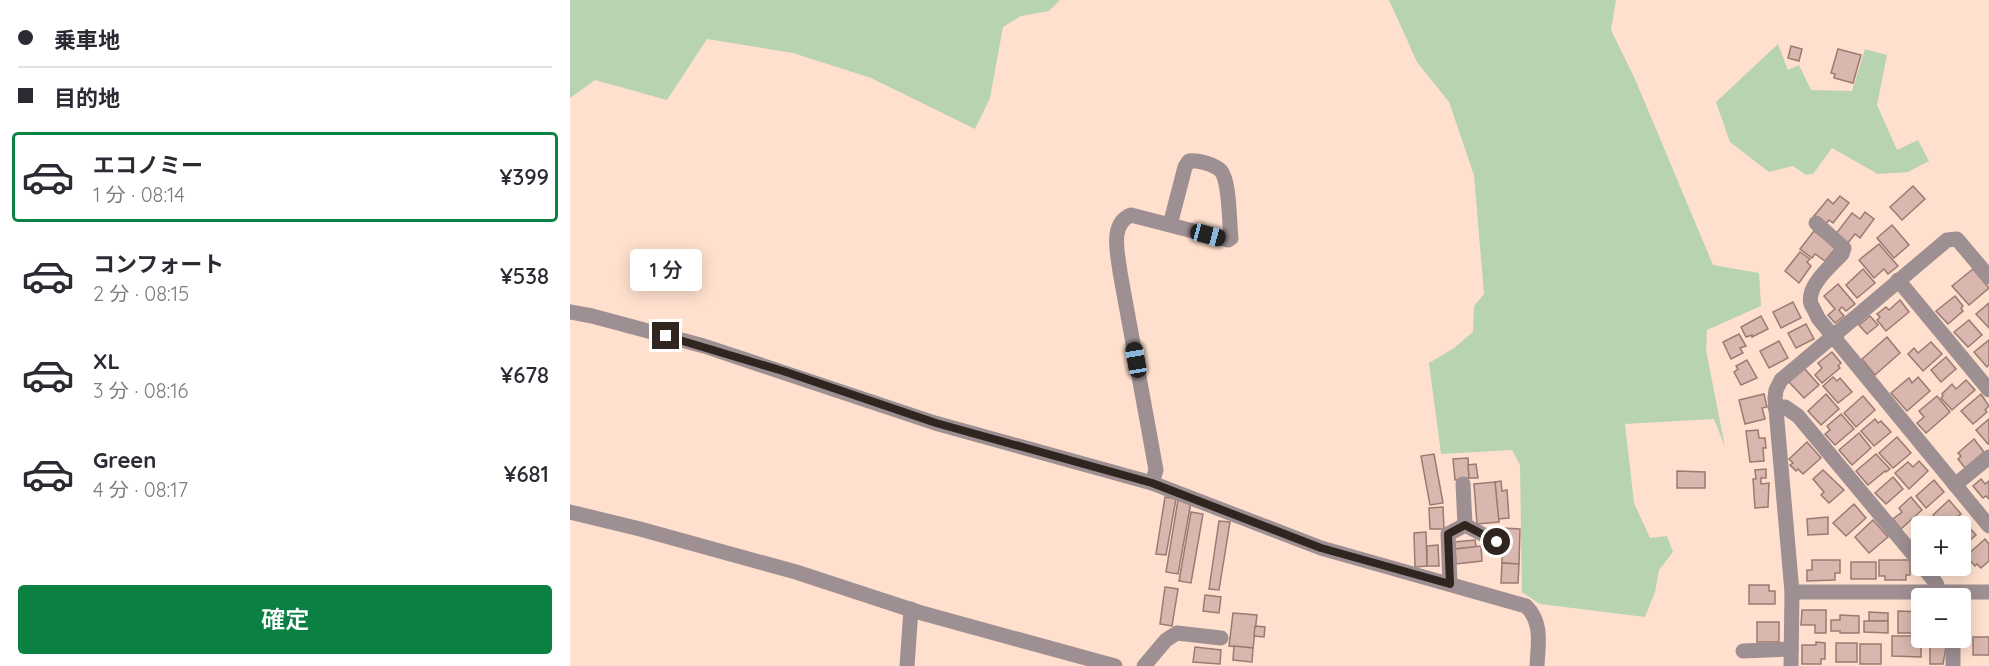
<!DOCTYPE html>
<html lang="ja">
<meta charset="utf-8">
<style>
:root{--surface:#fff;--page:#f7f7f7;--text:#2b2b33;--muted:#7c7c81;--line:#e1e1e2;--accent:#0b8043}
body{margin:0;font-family:Quicksand,"Noto Sans JP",sans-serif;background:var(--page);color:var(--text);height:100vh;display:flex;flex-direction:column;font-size:22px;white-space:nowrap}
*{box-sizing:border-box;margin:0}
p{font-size:20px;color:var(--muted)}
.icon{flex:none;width:33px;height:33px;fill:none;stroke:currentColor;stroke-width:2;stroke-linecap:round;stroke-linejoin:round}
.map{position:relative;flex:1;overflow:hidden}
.side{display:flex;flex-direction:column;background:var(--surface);width:570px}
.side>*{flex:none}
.hud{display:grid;align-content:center;height:132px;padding:0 18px;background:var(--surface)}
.buttons{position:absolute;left:1341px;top:516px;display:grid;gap:12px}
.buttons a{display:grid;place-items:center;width:60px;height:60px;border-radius:6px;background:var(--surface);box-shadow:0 3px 15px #0003;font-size:30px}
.end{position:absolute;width:27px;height:27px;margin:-14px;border:8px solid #30251f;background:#fff;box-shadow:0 0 0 3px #fff}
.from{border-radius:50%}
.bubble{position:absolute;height:42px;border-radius:6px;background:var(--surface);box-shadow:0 3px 15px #0003;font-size:20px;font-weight:600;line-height:42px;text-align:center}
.car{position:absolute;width:18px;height:36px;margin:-18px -9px;border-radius:8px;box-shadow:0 0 4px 2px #0007;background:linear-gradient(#222 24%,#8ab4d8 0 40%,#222 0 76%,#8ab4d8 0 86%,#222 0)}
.hud b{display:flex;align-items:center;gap:21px;height:57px;font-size:22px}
.hud b+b{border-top:2px solid var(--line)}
.hud i{width:15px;height:15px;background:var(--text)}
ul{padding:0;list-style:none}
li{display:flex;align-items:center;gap:18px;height:90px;margin:0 12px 9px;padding:0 6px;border:3px solid transparent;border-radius:6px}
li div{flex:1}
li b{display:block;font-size:22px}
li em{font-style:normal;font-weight:600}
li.on{border-color:var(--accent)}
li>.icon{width:54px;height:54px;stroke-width:1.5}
.action{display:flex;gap:12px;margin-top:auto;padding:12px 18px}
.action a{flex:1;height:69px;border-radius:6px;background:var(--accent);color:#fff;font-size:24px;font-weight:600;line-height:69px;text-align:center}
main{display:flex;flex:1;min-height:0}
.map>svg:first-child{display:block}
.green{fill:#b7d3b2}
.building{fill:#d9b7ae;stroke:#9a7a72;stroke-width:1.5}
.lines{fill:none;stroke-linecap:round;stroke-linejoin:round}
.minor{stroke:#9e8f92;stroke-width:15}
.route{stroke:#30251f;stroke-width:8}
</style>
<main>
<section class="side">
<div class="hud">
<b><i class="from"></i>乗車地</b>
<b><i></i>目的地</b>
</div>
<ul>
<li class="on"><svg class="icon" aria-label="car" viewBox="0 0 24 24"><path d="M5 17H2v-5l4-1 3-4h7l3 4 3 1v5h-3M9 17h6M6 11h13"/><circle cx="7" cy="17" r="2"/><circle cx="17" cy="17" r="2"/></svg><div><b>エコノミー</b><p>1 分 · 08:14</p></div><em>¥399</em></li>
<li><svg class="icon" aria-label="car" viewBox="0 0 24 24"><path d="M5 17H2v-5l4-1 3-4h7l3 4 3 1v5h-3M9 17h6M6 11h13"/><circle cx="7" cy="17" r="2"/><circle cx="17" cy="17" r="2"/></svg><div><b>コンフォート</b><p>2 分 · 08:15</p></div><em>¥538</em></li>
<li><svg class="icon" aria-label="car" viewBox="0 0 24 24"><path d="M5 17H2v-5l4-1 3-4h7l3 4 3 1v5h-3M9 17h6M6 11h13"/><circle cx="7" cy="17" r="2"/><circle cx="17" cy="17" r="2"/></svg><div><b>XL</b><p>3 分 · 08:16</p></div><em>¥678</em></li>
<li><svg class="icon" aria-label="car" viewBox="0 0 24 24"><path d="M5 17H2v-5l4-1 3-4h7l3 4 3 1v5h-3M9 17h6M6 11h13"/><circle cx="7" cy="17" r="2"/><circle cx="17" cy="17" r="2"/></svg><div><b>Green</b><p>4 分 · 08:17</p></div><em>¥681</em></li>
</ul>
<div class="action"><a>確定</a></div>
</section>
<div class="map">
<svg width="1419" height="666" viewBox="0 0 1419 666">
<rect width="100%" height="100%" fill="#ffe0ce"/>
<g class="green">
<path d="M0,0h490l-11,11 -28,5 -18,11 -13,71 -15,31 -104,-51 -78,-25 -86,-14 -40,61 -72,-20 -25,18z"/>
<path d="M819,0h227l-5,30 24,49 78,186 46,8 2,33 -54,24 -1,20 19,97 -11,-28 -89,5 9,79 16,35 17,-2 6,16 -14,18 -4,22 -10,25 -105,-13 -18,-12 -2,-127 -8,-15 -71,4 -12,-91 25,-15 19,-16 1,-26 10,-12 -10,-119 -25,-73 -32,-40z"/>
<path d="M1208,44l10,26 11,-5 12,25 41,1 13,-42 22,6 -10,50 20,45 21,-10 11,21 -21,11 -30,2 -46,-26 -19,26 -7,1 -13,-9 -24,6 -39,-30 -14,-40z"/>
</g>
<g class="building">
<path d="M1221,46l11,3 -3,12 -11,-3z"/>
<path d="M1268,49l23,6 -8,28 -19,-5 1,-4 -4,-1z"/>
<path d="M1343,186l12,13 -23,21 -12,-13z"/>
<path d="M1270,196l9,7 -16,20 -4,-3 -4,5 -11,-9 14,-17 5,5z"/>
<path d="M1295,212l9,7 -14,19 -5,-4 -8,10 -12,-9 17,-22 8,6z"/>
<path d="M1322,225l17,20 -15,13 -17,-20z"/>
<path d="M1244,231l22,17 -11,13 -10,-7 -3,4 -12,-9z"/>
<path d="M1309,244l19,22 -10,8 -4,-5 -10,9 -15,-18z"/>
<path d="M1230,252l10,7 -3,3 4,4 -12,17 -14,-12z"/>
<path d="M1293,269l12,14 -18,15 -11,-13z"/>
<path d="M1403,269l16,19 -20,17 -17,-19z"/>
<path d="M1268,284l17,20 -9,7 -4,-4 -3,3 5,6 -9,7 -7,-8 7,-6 -11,-13z"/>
<path d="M1385,296l8,10 -2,2 2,3 -15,13 -12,-13z"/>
<path d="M1330,300l9,12 -23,19 -9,-11 3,-3 -3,-3 9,-7 3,3z"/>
<path d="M1223,302l8,16 -20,10 -8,-16z"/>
<path d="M1419,303v25l-13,-14z"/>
<path d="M1191,316l7,13 -16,8v-2l-6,2 -5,-10z"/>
<path d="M1300,316l8,9 -11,9 -8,-9z"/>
<path d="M1399,320l13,15 -14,12 -14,-15z"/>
<path d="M1236,324l8,15 -18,9 -8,-15z"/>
<path d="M1169,334l7,12 -6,2 3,5 -12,6 -8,-17z"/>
<path d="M1317,337l13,16 -25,22 -13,-16z"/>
<path d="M1419,340v25l-2,2 -13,-15z"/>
<path d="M1209,341l9,17 -19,10 -9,-17z"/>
<path d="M1361,342l11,12 -19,17 -15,-17 6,-6 4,5z"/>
<path d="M1262,352l9,11 -3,3 2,2 -18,15 -7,-8 7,-7 -4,-5z"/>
<path d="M1376,357l10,12 -15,13 -10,-12z"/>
<path d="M1177,360l10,18 -16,7 -7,-13 4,-3 -2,-3z"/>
<path d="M1234,368l15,17 -15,13 -15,-16z"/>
<path d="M1263,377l4,4 3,-3 12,14 -14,11 -15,-17z"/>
<path d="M1348,377l12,14 -23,20 -16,-18 18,-15 3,5z"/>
<path d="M1396,380l9,10 -23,20 -11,-12 2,-2 -1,-2 10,-10 4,5z"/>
<path d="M1194,394l3,13 -5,1 3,11 -20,5 -6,-24z"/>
<path d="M1256,394l13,15 -18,16 -13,-14z"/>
<path d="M1411,394l8,12 -4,4 2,2 -14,12 -12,-13z"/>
<path d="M1293,396l12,14 -19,17 -12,-14z"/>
<path d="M1367,396l13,16 -24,21 -9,-10 7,-6 -5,-6z"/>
<path d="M1271,414l13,15 -19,16 -10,-11 5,-4 -3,-4z"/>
<path d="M1305,419l3,4 3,-2 10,11 -17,14 -13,-15z"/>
<path d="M1419,419v25h-1l-12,-14z"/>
<path d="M1188,430l1,8h6l1,10h-3l1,13 -14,1 -4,-31z"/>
<path d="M1289,433l12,15 -19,17 -13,-15z"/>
<path d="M1327,437l14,16 -18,15 -14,-15z"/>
<path d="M1404,439l10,13 -19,16 -7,-9 3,-3 -3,-3z"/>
<path d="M1237,442l14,16 -18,16 -5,-5 -2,2 -6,-6 3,-2 -4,-4z"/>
<path d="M864,454l9,49 -13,2 -9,-49z"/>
<path d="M1306,454l14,15 -4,3 -1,-1 -17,14 -12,-14z"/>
<path d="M898,458l1,20 -14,2 -2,-21z"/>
<path d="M1349,461l9,10 -19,18 -14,-16 13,-11 5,5z"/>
<path d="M906,464l2,14h-9l-1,-13z"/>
<path d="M1196,469v9h-5v6l8,-1 -1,24 -13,1 -2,-29h3l-1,-9z"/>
<path d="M1253,470l21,20 -15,13 -8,-8 3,-3 -11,-13z"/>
<path d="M1107,471l28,1v16h-28z"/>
<path d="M1323,477l10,12 -17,15 -11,-11z"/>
<path d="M1411,479l4,5 4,-3v18l-3,-3 -3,2 -10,-12z"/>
<path d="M1364,480l10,12 -18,16 -10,-12z"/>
<path d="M931,481l1,10 5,-1 2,28 -11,1 -3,-37z"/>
<path d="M925,482l4,40 -22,2 -3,-40z"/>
<path d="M595,497l11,2 -10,56 -10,-1z"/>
<path d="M1341,497l11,13 -21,19 -8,-10 9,-7 -3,-4z"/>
<path d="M608,500l13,2 -13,72 -12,-2z"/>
<path d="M1379,500l12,14 -15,12h-4l-9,-11z"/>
<path d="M1284,504l12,14 -20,18 -13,-13z"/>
<path d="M873,507l1,22h-14l-1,-21z"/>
<path d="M621,512l12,2 -12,69 -12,-2z"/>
<path d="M1258,517v17l-20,1 -1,-16z"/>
<path d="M1303,520l15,17 -19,16 -14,-16z"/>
<path d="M649,521l11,1 -11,68 -10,-1z"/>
<path d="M1395,523l11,12 -15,13 -1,-20z"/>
<path d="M933,528l17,1 -1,35 -17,-1z"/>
<path d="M856,532l1,34 -12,1 -1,-34z"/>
<path d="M1415,539l4,5v17l-8,7 -4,-4 -2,2 -9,-10z"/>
<path d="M905,540l1,7 -21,2 -1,-7z"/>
<path d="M868,545l1,21h-12v-20z"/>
<path d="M911,546l1,15 -26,3 -1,-15z"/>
<path d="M1242,560h28v13h-5v7l-28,1v-11h5z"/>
<path d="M1309,560h31v15h-4v5h-21v-4h-6z"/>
<rect x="1281" y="562" width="25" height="17"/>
<path d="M932,563l17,1 -1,19h-17z"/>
<path d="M1179,585h20v6h6v13h-26z"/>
<path d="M595,587l13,2 -6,37 -12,-2z"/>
<path d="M635,595l16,2 -2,16 -16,-2z"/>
<path d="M1232,610h24v23h-11v-8h-14z"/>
<path d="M1328,611l23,1 -1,21h-22z"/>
<path d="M1299,612l19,1v8h-19z"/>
<path d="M663,613l24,2 -4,33 -24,-2z"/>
<path d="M1270,615l19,1v17h-19v-2h-9v-11h9z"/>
<path d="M1294,621h24v12l-24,-1z"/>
<rect x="1187" y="622" width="22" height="20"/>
<path d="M685,626l10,1 -1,10 -10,-1z"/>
<path d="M1322,636h29v21l-29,-1z"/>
<rect x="1403" y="637" width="16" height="18"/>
<path d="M1246,642l9,1v16h-4v5h-19v-19h14z"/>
<rect x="1266" y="643" width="21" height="19"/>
<rect x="1290" y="644" width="21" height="20"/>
<path d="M664,646l19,2 -1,14 -19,-2z"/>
<path d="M625,647l26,3 -1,14 -27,-2z"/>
<path d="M1360,647h16l-3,17h-13z"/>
</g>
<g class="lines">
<g class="minor">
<path d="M1246,223l28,25 -2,6c-11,12 -36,32 -31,50 2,4 5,9 7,14l171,208"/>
<path d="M1328,280l91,110"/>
<path d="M0,312l22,4 112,30 231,77 217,60 169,65 205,58c17,17 12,38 11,60"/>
<path d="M1205,407h10l13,9 124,149"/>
<path d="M582,483l4,-13 -36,-198c-2,-18 -11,-48 11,-57l97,25 3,-2c-2,-15 -1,-56 -10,-67 -7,-7 -23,-11 -32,-10l-4,6 -15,58"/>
<path d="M893,484l2,41"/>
<path d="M1385,485l34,-28"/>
<path d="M0,512l70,17 156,43 122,40 197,54"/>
<path d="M895,525l32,17"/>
<path d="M1352,566l14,17 4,10"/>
<path d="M880,584l-2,-50 17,-9"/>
<path d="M1222,592h197"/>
<path d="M1173,651l48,-2"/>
<path d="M337,666l4,-57"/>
<path d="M574,666l22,-26 11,-7 44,5"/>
<path d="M1221,666l1,-74 -17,-194 1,-8 5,-10 166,-140 10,-1 32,38"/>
<path d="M1383,666v-28"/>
</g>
</g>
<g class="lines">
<path class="route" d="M96,336l117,35 153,52 216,60 169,65 129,36 -2,-50 17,-9 32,17"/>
</g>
</svg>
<div class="buttons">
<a>+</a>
<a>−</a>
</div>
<i class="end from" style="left:927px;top:542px"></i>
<i class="end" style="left:96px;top:336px"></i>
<div class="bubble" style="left:60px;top:249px;width:72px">1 分</div>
<i class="car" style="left:638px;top:235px;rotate:105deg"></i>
<i class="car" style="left:566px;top:360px;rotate:350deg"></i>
</div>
</main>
